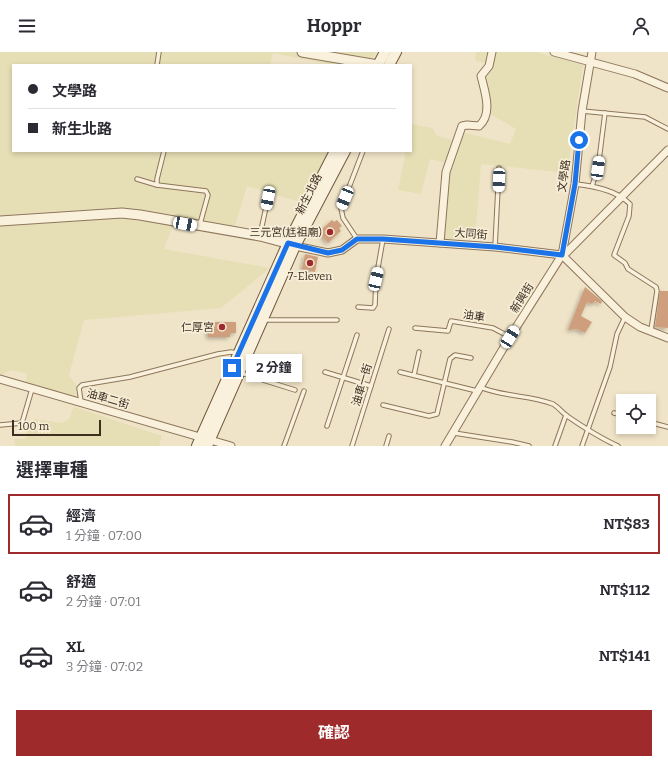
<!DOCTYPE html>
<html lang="zh-TW">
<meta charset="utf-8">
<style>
:root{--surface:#fff;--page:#f7f7f7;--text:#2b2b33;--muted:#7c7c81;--line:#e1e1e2;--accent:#9e2a2b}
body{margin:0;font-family:Bitter,"Noto Sans TC",serif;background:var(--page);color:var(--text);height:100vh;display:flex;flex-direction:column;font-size:15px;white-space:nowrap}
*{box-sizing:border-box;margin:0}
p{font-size:13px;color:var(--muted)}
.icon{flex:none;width:22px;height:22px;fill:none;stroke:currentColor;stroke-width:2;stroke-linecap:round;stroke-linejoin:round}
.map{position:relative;height:394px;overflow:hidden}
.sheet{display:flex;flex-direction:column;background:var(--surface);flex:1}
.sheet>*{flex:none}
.hud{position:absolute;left:12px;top:12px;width:400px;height:88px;border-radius:0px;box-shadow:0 2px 6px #0003;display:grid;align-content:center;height:88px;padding:0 16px;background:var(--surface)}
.controls{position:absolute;left:616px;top:342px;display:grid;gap:8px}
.controls a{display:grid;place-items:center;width:40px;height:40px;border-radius:0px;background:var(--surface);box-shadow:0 2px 6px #0003;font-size:20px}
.scale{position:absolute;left:12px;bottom:10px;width:89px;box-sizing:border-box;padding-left:4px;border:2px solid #3d2e20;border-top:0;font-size:11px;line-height:14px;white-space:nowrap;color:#3d2e20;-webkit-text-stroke:3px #f7eed8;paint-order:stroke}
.end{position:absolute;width:18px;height:18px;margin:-9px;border:5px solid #1a73e8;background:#fff;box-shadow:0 0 0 2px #fff}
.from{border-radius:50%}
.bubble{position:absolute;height:28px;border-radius:0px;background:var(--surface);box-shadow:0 2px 6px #0003;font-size:13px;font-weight:700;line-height:28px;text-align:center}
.car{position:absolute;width:12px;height:24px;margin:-12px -6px;border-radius:5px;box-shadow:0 0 3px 1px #0007;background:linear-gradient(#fff 24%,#345 0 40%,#fff 0 76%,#345 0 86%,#fff 0)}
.hud b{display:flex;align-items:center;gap:14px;height:38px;font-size:15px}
.hud b+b{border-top:1px solid var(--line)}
.hud i{width:10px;height:10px;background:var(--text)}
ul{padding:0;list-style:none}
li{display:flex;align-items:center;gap:12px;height:60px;margin:0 8px 6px;padding:0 8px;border:2px solid transparent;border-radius:0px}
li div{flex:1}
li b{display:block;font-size:15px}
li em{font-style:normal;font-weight:700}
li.on{border-color:var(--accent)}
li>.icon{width:36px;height:36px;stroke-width:1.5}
h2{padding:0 16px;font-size:18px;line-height:48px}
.action{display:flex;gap:8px;margin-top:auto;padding:8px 16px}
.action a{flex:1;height:46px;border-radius:0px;background:var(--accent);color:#fff;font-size:16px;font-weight:700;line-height:46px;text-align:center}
header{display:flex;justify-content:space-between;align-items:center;height:52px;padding:0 16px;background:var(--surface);font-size:18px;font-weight:700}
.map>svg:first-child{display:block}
.farmland{fill:#e6deb5}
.building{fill:#cf9f7d;filter:url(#shadow)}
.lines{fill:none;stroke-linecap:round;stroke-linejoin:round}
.service-casing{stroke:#8d765c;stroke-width:5.5}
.minor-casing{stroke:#8d765c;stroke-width:9}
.tertiary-casing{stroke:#8d765c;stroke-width:11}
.secondary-casing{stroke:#6f573f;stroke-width:12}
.service{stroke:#faf1dc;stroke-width:3.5}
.minor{stroke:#faf1dc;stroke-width:7}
.tertiary{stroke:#faf1dc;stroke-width:9}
.secondary{stroke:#faf1dc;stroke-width:10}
.route{stroke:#1a73e8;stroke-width:5}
.poi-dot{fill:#9e2a2b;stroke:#f7eed8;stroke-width:1.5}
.labels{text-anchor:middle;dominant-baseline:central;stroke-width:3.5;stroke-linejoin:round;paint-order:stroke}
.street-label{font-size:11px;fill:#3d2e20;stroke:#f7eed8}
.poi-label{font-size:11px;fill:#3d2e20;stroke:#f7eed8;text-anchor:end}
</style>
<header><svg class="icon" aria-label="menu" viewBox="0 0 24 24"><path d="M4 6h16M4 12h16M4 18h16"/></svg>Hoppr<svg class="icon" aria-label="person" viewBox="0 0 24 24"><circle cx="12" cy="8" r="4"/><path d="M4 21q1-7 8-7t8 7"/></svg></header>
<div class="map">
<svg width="668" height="394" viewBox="0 0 668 394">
<defs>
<filter id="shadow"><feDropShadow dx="-2" dy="2" stdDeviation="2" flood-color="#0004"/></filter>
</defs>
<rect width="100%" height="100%" fill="#f0e4c8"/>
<g class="farmland">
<path d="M0,0h376l-6,13h-37l-60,-12 -3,12h-257v86h324l-17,57 -73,-22 -15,50 -60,-8 -8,21 106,19 -49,40 -137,12 -15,55 8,12 -2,11 -49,-16 1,-9 -17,-3 -10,7z"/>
<path d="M476,0h60l47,13 -16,108 -86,-9 -6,74 -33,1 3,-76 -15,-4 -9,35 -23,-4 8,-39h5v-27l21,4 4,7 19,6 10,-8 45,11 6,-15 -35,-20 7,-46 -13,-2z"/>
<path d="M74,355l88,29 -3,10h-144l-1,-7h11l4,-12 5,-8 28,4 7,-4z"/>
</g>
<g class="building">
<path d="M332,168l2,2 3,-2 5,6 -3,2 2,3 -13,12 -9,-11z"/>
<path d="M305,202l13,3 -3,15 -13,-3z"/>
<path d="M585,235l17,14 -1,3 -6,-3 -3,3 -5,-2 -6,14 11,6 -7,11 -8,-4 -9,1z"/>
<path d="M660,239h8v37l-13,-1z"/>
<path d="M208,270h28v11h-6v4h-22z"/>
</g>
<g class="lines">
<defs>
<g id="service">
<path d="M157,13l2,-13"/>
<path d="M582,59l63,6 23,12"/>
<path d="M137,127l20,6 49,6 2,4 -8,29"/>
<path d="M575,132c19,2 41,6 55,20l-1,12 -15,39 11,8 3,6 28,18 1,4 -6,39"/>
<path d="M157,133v-6l7,-28"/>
<path d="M592,134l6,-18 7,-55"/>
<path d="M260,183l8,-37"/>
<path d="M357,187l-14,-21 -2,-10 22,-57"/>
<path d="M495,195l4,-79"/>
<path d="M358,255l15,1 2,-3 1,-26 7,-40"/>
<path d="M264,268h73"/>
<path d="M415,276l33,3 3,-10 42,7 17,9"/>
<path d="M325,320l46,14"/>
<path d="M400,320l77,19"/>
<path d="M241,321l54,17"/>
<path d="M414,323l5,-23"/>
<path d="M480,335c23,10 50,8 73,17 5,3 9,8 14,12 16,11 33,22 51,30"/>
<path d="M81,350l-2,-14 3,-3 48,-8 88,-23 13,-2 7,1"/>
<path d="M383,353l46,11 8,-2 13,-55 5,-4 16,3"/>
<path d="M614,361l9,2"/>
<path d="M649,370l19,5"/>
<path d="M0,373l22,-2 10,-34"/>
<path d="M327,374l30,-91"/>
<path d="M454,381l58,9 17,4"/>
<path d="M284,394l20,-55"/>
<path d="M352,394l37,-117"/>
<path d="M386,394l3,-10"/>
<path d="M555,394l11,-31"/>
<path d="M582,394l28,-79 7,-33 8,-17"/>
</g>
<g id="minor">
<path d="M554,0l81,22 33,14"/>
<path d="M440,191l6,-71 16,-46 5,-1 12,1c14,-12 6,-34 2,-50l8,-10 3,-14"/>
<path d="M295,194l33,7 14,-3 15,-11h26l112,8 67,8 63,62 15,10 28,11"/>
<path d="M562,203l13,-71 7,-73 10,-59"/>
<path d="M0,327l231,67"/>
<path d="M445,394l65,-109 52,-82 4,-2 102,-103"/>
</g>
<g id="tertiary">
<path d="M302,0l76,13"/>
<path d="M0,169l122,-8 18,2 120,21 34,9"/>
</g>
<g id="secondary">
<path d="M378,13l7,-13"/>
<path d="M389,13l7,-13"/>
<path d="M197,394l91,-203 47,-92"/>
<path d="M207,394l88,-200 50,-95"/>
</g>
</defs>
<use href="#service" class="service-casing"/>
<use href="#minor" class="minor-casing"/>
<use href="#tertiary" class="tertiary-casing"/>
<use href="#secondary" class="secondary-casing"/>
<use href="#service" class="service"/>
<use href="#minor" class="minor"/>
<use href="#tertiary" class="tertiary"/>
<use href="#secondary" class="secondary"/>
</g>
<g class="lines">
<path class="route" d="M232,316l56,-125 40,10 14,-3 15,-11h26l112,8 67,8 13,-71 4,-44"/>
</g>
<g class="poi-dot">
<circle cx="330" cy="180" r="4"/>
<circle cx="310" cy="211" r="4"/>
<circle cx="222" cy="275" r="4"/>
</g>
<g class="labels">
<g class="street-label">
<text transform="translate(564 124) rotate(-82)">文學路</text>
<text transform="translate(309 142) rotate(-63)">新生北路</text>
<text transform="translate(471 182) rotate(4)">大同街</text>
<text transform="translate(522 246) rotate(-58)">新興街</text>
<text transform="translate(474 264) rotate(9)">油車</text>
<text transform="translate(362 333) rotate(-73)">油車一街</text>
<text transform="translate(108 347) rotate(16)">油車二街</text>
</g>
<g class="poi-label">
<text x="322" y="180">三元宮(尪祖廟)</text>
<text x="310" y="224" text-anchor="middle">7-Eleven</text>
<text x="214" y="275">仁厚宮</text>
</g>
</g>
</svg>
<div class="controls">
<a><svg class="icon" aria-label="locate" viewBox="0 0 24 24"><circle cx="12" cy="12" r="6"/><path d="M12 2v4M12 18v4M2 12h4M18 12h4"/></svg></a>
</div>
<div class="scale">100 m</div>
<i class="end from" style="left:579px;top:88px"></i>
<i class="end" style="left:232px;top:316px"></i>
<div class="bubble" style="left:246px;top:302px;width:56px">2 分鐘</div>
<i class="car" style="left:598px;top:116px;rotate:8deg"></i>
<i class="car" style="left:499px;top:128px;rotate:182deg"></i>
<i class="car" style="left:268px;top:146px;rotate:191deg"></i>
<i class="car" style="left:345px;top:146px;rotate:202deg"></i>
<i class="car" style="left:185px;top:172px;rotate:101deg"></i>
<i class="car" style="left:376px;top:227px;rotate:13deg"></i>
<i class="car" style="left:510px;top:285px;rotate:32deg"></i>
<div class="hud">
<b><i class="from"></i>文學路</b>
<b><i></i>新生北路</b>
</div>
</div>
<section class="sheet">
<h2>選擇車種</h2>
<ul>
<li class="on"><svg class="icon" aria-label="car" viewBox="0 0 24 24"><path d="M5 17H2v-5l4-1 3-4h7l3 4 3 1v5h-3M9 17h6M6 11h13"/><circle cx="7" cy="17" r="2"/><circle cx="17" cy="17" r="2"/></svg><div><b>經濟</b><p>1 分鐘 · 07:00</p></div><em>NT$83</em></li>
<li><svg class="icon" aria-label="car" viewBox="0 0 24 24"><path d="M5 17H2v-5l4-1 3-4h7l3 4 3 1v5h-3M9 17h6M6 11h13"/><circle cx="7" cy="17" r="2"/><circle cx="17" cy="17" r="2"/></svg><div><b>舒適</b><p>2 分鐘 · 07:01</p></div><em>NT$112</em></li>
<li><svg class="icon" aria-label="car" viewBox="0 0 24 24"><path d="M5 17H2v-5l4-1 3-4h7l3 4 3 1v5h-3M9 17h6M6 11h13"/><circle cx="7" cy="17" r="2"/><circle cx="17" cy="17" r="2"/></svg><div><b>XL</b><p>3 分鐘 · 07:02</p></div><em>NT$141</em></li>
</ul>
<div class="action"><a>確認</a></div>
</section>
